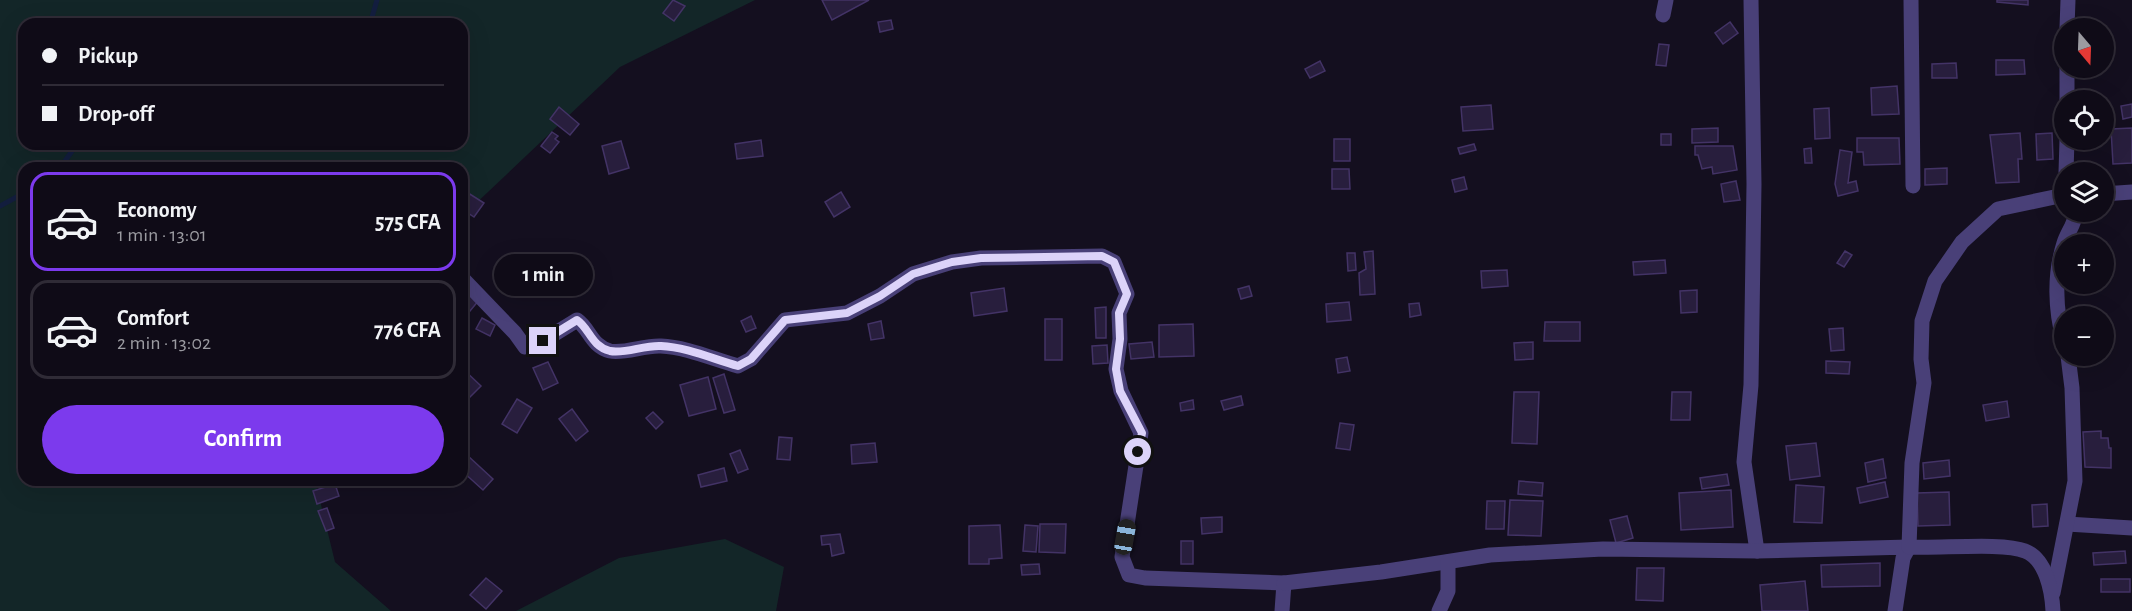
<!DOCTYPE html>
<meta charset="utf-8">
<style>
:root{--surface:#0f0b17;--page:#1d1924;--text:#f1f3f6;--muted:#9b9ba1;--line:#2f2b36;--accent:#7c3aed}
body{margin:0;font-family:"Alegreya Sans",sans-serif;background:var(--page);color:var(--text);height:100vh;display:flex;flex-direction:column;font-size:22px;white-space:nowrap}
*{box-sizing:border-box;margin:0}
p{font-size:20px;color:var(--muted)}
.icon{flex:none;width:33px;height:33px;fill:none;stroke:currentColor;stroke-width:2;stroke-linecap:round;stroke-linejoin:round}
.map{position:relative;flex:1;overflow:hidden}
.drawer{position:absolute;left:18px;top:162px;width:450px;height:324px;display:flex;flex-direction:column;background:var(--surface);border-radius:18px;box-shadow:0 6px 24px #0002,0 0 0 2px var(--line)}
.drawer>*{flex:none}
.hud{position:absolute;left:18px;top:18px;width:450px;height:132px;border-radius:18px;box-shadow:0 6px 24px #0002,0 0 0 2px var(--line);display:grid;align-content:center;height:132px;padding:0 24px;background:var(--surface)}
.needle{width:39px;rotate:161deg}
.buttons{position:absolute;left:2054px;top:18px;display:grid;gap:12px}
.buttons a{display:grid;place-items:center;width:60px;height:60px;border-radius:50%;background:var(--surface);box-shadow:0 6px 24px #0002,0 0 0 2px var(--line);font-size:30px}
.end{position:absolute;width:27px;height:27px;margin:-14px;border:8px solid #dcd3f9;background:#111;box-shadow:0 0 0 3px #111}
.from{border-radius:50%}
.bubble{position:absolute;height:42px;border-radius:21px;background:var(--surface);box-shadow:0 6px 24px #0002,0 0 0 2px var(--line);font-size:20px;font-weight:600;line-height:42px;text-align:center}
.car{position:absolute;width:18px;height:36px;margin:-18px -9px;border-radius:8px;box-shadow:0 0 4px 2px #0007;background:linear-gradient(#222 24%,#8ab4d8 0 40%,#222 0 76%,#8ab4d8 0 86%,#222 0)}
.hud b{display:flex;align-items:center;gap:21px;height:57px;font-size:22px}
.hud b+b{border-top:2px solid var(--line)}
.hud i{width:15px;height:15px;background:var(--text)}
ul{padding:10px 0 0;list-style:none}
li{display:flex;align-items:center;gap:18px;height:99px;margin:0 12px 9px;padding:0 12px;border:3px solid var(--line);border-radius:18px}
li div{flex:1}
li b{display:block;font-size:22px}
li em{font-style:normal;font-weight:600}
li.on{border-color:var(--accent)}
li>.icon{width:54px;height:54px;stroke-width:1.5}
.button{display:flex;gap:12px;margin-top:auto;padding:12px 24px}
.button a{flex:1;height:69px;border-radius:36px;background:var(--accent);color:#fff;font-size:24px;font-weight:600;line-height:69px;text-align:center}
.map>svg:first-child{display:block}
.green{fill:#132628;fill-rule:evenodd}
.lines{fill:none;stroke-linecap:round;stroke-linejoin:round}
.stream{stroke:#131e3f;stroke-width:5}
.building{fill:#281e3d;stroke:#433366;stroke-width:1.5}
.minor{stroke:#494078;stroke-width:15}
.route{stroke:#dcd3f9;stroke-width:8}
</style>
<div class="map">
<svg width="2132" height="611" viewBox="0 0 2132 611">
<rect width="100%" height="100%" fill="#140f1f"/>
<g class="green">
<path d="M0,0h755l-135,67 -150,142 -8,17v-58h-438v312h291l20,82 56,49h-391zM24,24h438v120h-438z"/>
<path d="M725,539l59,28 -8,44h-260l103,-53z"/>
</g>
<g class="lines">
<g class="stream">
<path d="M370,24l7,-24"/>
<path d="M105,144l21,3 7,-3"/>
<path d="M60,168l17,-24"/>
<path d="M0,206l24,-13"/>
</g>
</g>
<g class="building">
<path d="M673,0l12,6 -11,15 -11,-8z"/>
<path d="M822,0h47l-37,20z"/>
<path d="M1997,0h31v5l-31,-3z"/>
<path d="M891,20l2,9 -13,3 -2,-10z"/>
<path d="M1730,22l8,11 -15,11 -8,-11z"/>
<path d="M1659,44l10,1 -3,21 -10,-1z"/>
<path d="M1996,60h28l1,14 -29,1z"/>
<path d="M1320,61l5,10 -15,7 -5,-9z"/>
<path d="M1956,63l1,15h-25v-14z"/>
<path d="M1897,86l2,28 -27,1 -1,-27z"/>
<path d="M2132,104v13l-9,2 -2,-13z"/>
<path d="M1491,105l2,24 -30,2 -2,-24z"/>
<path d="M559,107l20,17 -9,11 -20,-16z"/>
<path d="M1829,108l1,30 -15,1 -1,-30z"/>
<path d="M1718,128v14l-26,1v-14z"/>
<path d="M2132,128v35l-19,1 -2,-35z"/>
<path d="M552,132l6,4 -3,3 4,3 -9,11 -9,-7z"/>
<path d="M2020,133l2,26h-4l1,23 -23,1 -6,-48z"/>
<path d="M2052,133l1,26 -16,1 -1,-26z"/>
<rect x="1661" y="134" width="10" height="11"/>
<path d="M1857,138h42l1,26 -36,1 -1,-13h-6z"/>
<rect x="1334" y="139" width="16" height="22"/>
<path d="M761,140l2,16 -26,3 -2,-15z"/>
<path d="M621,141l8,27 -20,6 -7,-28z"/>
<path d="M1474,144l2,6 -16,4 -2,-6z"/>
<path d="M1695,146h38l4,24 -24,4 -1,-7 -10,2 -4,-14h-3z"/>
<path d="M1811,148l1,15h-7l-1,-14z"/>
<path d="M1840,150l12,2 -4,31 8,-2 2,10 -20,5 -3,-12z"/>
<path d="M1947,168v16l-22,1v-16z"/>
<path d="M1332,169h17l1,20h-18z"/>
<path d="M1464,177l3,12 -12,3 -3,-12z"/>
<path d="M1736,181l4,19 -16,2 -3,-18z"/>
<path d="M465,191l19,12 -10,14 -12,-8v-14z"/>
<path d="M841,192l9,15 -16,10 -9,-15z"/>
<path d="M1373,251l2,43 -15,1 -1,-22 7,-4 -2,-17z"/>
<path d="M1845,251l7,4 -8,12 -7,-4z"/>
<path d="M1347,253h8l1,17 -8,1z"/>
<path d="M1665,260l1,13 -32,2 -1,-13z"/>
<path d="M1507,270l1,16 -26,2 -1,-17z"/>
<path d="M462,286l17,14 -9,11 -8,-6z"/>
<path d="M1249,286l3,10 -11,3 -3,-10z"/>
<path d="M1004,288l3,23 -33,5 -3,-23z"/>
<path d="M1697,290v22l-16,1 -1,-22z"/>
<path d="M1349,302l2,18 -24,2 -1,-18z"/>
<path d="M1419,303l2,12 -11,2 -1,-13z"/>
<path d="M1106,307v31h-10l-1,-30z"/>
<path d="M751,316l5,12 -10,4 -5,-11z"/>
<path d="M482,318l13,7 -5,11 -14,-7z"/>
<rect x="1045" y="319" width="17" height="41"/>
<path d="M881,321l3,17 -13,2 -3,-16z"/>
<path d="M1545,322h35v19h-36z"/>
<path d="M1193,324l1,32 -35,1v-32z"/>
<path d="M1843,328l1,22 -13,1 -2,-22z"/>
<path d="M1152,342l2,15 -23,2 -2,-15z"/>
<path d="M1533,342v17l-18,1 -1,-17z"/>
<path d="M1107,345l1,18 -15,1 -1,-18z"/>
<path d="M1347,357l3,14 -12,2 -2,-14z"/>
<path d="M1826,361l24,1 -1,12 -23,-1z"/>
<path d="M548,362l10,21 -15,7 -10,-22z"/>
<path d="M462,368l19,18 -11,11 -8,-7z"/>
<path d="M724,374l11,36 -11,3 -11,-35z"/>
<path d="M708,377l8,32 -27,7 -9,-31z"/>
<path d="M1514,392h25l-2,52 -25,-1z"/>
<path d="M1672,392h19l-1,28h-19z"/>
<path d="M1241,396l2,9 -19,5 -3,-9z"/>
<path d="M517,399l15,9 -15,25 -15,-9z"/>
<path d="M1193,400l1,9 -13,2 -1,-8z"/>
<path d="M2007,401l2,16 -23,4 -3,-16z"/>
<path d="M572,409l16,22 -12,10 -17,-22z"/>
<path d="M653,412l10,10 -7,7 -10,-11z"/>
<path d="M1340,423l14,2 -4,25 -14,-2z"/>
<path d="M2101,431v7h7l1,10h2v20l-26,-1 -2,-35z"/>
<path d="M779,437l13,1 -2,22 -13,-1z"/>
<path d="M875,443l2,19 -25,2 -1,-19z"/>
<path d="M1816,443l4,33 -30,4 -4,-34z"/>
<path d="M740,450l8,19 -10,4 -8,-19z"/>
<path d="M467,455l26,24 -10,11 -21,-19v-11z"/>
<path d="M1883,459l3,19 -18,4 -3,-19z"/>
<path d="M1949,460l1,16 -26,3 -1,-16z"/>
<path d="M724,468l3,13 -26,6 -3,-12z"/>
<path d="M1727,474l2,11 -27,4 -2,-11z"/>
<path d="M1519,481l24,2 -1,13 -24,-2z"/>
<path d="M1885,482l3,15 -28,6 -3,-15z"/>
<path d="M335,484l4,12 -22,8 -4,-13z"/>
<path d="M1796,485l28,2 -2,36 -28,-1z"/>
<path d="M1731,490l2,37 -52,3 -2,-37z"/>
<path d="M1949,492l1,33 -32,1 -1,-33z"/>
<path d="M1510,500l33,1 -2,35 -33,-1z"/>
<path d="M1487,501h18l-1,28h-18z"/>
<path d="M2047,504l1,22 -15,1 -1,-22z"/>
<path d="M327,508l7,20 -8,3 -8,-20z"/>
<path d="M1627,516l6,22 -17,5 -6,-23z"/>
<path d="M1222,517v15l-20,2 -1,-16z"/>
<path d="M1040,524h26l-1,29 -26,-1z"/>
<path d="M1000,525l2,33 -13,1v5h-20v-38z"/>
<path d="M1025,525l13,1 -2,26 -13,-1z"/>
<path d="M840,534l4,19 -12,3 -2,-12 -8,1 -1,-9z"/>
<rect x="1181" y="541" width="12" height="23"/>
<path d="M2125,551l1,12 -32,2 -1,-12z"/>
<path d="M1880,563v23l-58,1 -1,-22z"/>
<path d="M1039,564l1,10 -18,1 -1,-10z"/>
<path d="M1637,568h27l-1,33 -27,-1z"/>
<path d="M486,578l16,13 -16,18 -16,-14z"/>
<rect x="2101" y="579" width="29" height="13"/>
<path d="M1805,581l3,30h-46l-2,-26z"/>
</g>
<g class="lines">
<g class="minor">
<path d="M1751,0l3,184 -3,201 -7,77 13,89"/>
<path d="M1911,0l2,186"/>
<path d="M1663,15l3,-15"/>
<path d="M2067,28l1,-28"/>
<path d="M2067,100v-32"/>
<path d="M2066,172l1,-32"/>
<path d="M2103,194l29,-2"/>
<path d="M464,280l51,53 10,14 18,-6 34,-21c13,9 14,26 33,31 15,3 34,-6 51,-5 25,1 52,13 77,20l13,-7 34,-39 62,-7 33,-17 33,-22 39,-12 29,-4 121,-2 12,6 13,32 -8,19 1,26 -4,30 5,22 20,42 -19,124 7,18 16,3 139,5 -2,28"/>
<path d="M2064,342c-9,-32 -10,-68 0,-99 4,-12 11,-19 12,-31"/>
<path d="M2067,524l65,4"/>
<path d="M1284,583l97,-11 109,-17 113,-6 154,2 152,-4 -6,11 -8,53"/>
<path d="M2053,593l22,-112 -3,-93 -4,-32"/>
<path d="M1439,611l9,-20v-29"/>
<path d="M2053,611c-1,-20 -7,-52 -28,-60 -22,-9 -88,-2 -116,-4l3,-84 12,-80 -3,-24 1,-38 13,-40 27,-39 36,-33 66,-14"/>
</g>
</g>
<g class="lines">
<path class="route" d="M543,341l34,-21c13,9 14,26 33,31 15,3 34,-6 51,-5 25,1 52,13 77,20l13,-7 34,-39 62,-7 33,-17 33,-22 39,-12 29,-4 121,-2 12,6 13,32 -8,19 1,26 -4,30 4,22 22,42 -4,19"/>
</g>
</svg>
<div class="buttons">
<a><svg class="needle" viewBox="-14 -14 28 28"><path d="M0-13l5 13h-10z" fill="#e53935"/><path d="M0 13l5-13h-10z" fill="#9b9ba1"/></svg></a>
<a><svg class="icon" aria-label="locate" viewBox="0 0 24 24"><circle cx="12" cy="12" r="6"/><path d="M12 2v4M12 18v4M2 12h4M18 12h4"/></svg></a>
<a><svg class="icon" aria-label="layers" viewBox="0 0 24 24"><path d="M12 4l9 5-9 5-9-5zM3 14l9 5 9-5"/></svg></a>
<a>+</a>
<a>−</a>
</div>
<i class="end from" style="left:1138px;top:452px"></i>
<i class="end" style="left:543px;top:341px"></i>
<div class="bubble" style="left:494px;top:254px;width:99px">1 min</div>
<i class="car" style="left:1125px;top:537px;rotate:10deg"></i>
<div class="hud">
<b><i class="from"></i>Pickup</b>
<b><i></i>Drop-off</b>
</div>
<section class="drawer">
<ul>
<li class="on"><svg class="icon" aria-label="car" viewBox="0 0 24 24"><path d="M5 17H2v-5l4-1 3-4h7l3 4 3 1v5h-3M9 17h6M6 11h13"/><circle cx="7" cy="17" r="2"/><circle cx="17" cy="17" r="2"/></svg><div><b>Economy</b><p>1 min · 13:01</p></div><em>575 CFA</em></li>
<li><svg class="icon" aria-label="car" viewBox="0 0 24 24"><path d="M5 17H2v-5l4-1 3-4h7l3 4 3 1v5h-3M9 17h6M6 11h13"/><circle cx="7" cy="17" r="2"/><circle cx="17" cy="17" r="2"/></svg><div><b>Comfort</b><p>2 min · 13:02</p></div><em>776 CFA</em></li>
</ul>
<div class="button"><a>Confirm</a></div>
</section>
</div>
